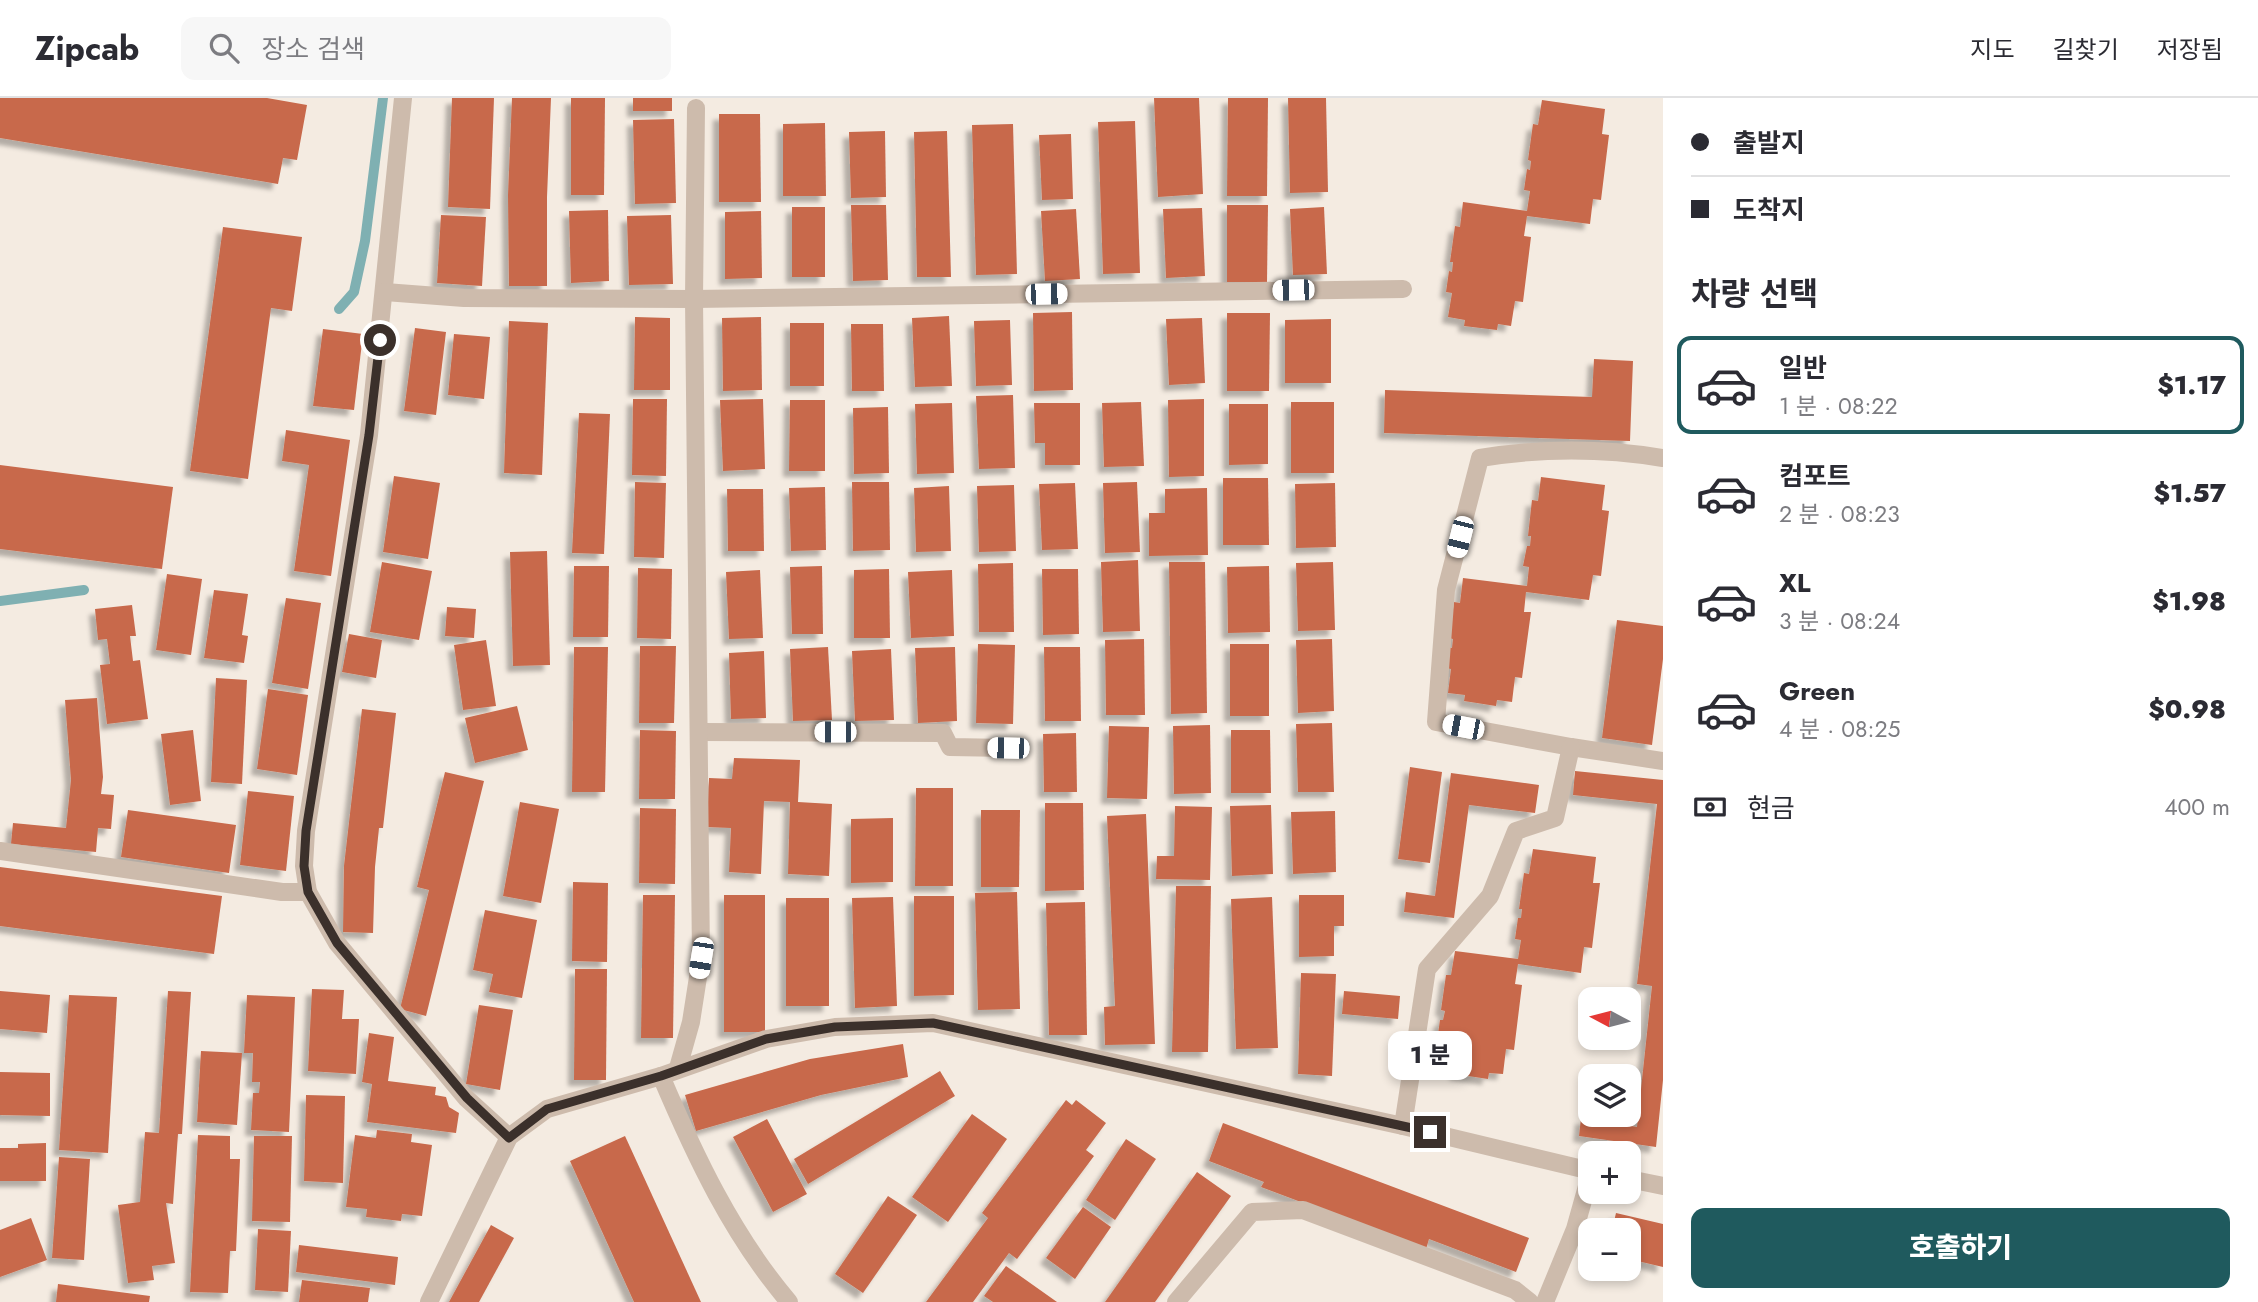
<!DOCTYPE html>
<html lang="ko">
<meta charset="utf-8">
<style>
:root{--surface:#fff;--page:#f7f7f7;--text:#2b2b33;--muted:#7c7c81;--line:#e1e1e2;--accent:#1f5a5e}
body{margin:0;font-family:Jost,"Noto Sans KR",sans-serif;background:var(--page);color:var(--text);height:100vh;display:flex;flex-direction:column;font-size:26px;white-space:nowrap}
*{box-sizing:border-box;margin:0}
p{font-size:23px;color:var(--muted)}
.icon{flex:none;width:38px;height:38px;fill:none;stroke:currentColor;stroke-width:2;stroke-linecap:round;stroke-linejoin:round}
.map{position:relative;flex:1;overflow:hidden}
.side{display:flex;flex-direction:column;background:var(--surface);width:595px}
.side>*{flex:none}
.hud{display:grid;align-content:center;height:154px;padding:0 28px;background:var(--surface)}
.needle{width:46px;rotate:277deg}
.controls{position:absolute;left:1578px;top:889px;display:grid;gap:14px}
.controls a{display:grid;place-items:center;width:63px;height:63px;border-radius:14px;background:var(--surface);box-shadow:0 4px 10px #0003;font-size:35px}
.end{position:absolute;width:32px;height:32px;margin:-16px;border:9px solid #3b302b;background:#fff;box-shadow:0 0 0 4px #fff}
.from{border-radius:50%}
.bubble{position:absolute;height:49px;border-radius:14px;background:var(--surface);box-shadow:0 4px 10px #0003;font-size:23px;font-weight:800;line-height:49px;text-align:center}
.car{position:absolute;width:21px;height:42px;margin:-21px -10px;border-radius:9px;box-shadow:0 0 5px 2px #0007;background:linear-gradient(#fff 24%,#345 0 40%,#fff 0 76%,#345 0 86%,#fff 0)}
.hud b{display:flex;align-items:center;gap:24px;height:66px;font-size:26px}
.hud b+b{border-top:2px solid var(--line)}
.hud i{width:18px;height:18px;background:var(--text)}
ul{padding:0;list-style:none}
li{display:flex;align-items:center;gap:21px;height:98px;margin:0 14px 10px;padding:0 14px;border:4px solid transparent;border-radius:14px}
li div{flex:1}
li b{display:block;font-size:26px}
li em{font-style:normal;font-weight:800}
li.on{border-color:var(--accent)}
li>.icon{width:63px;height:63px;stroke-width:1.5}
h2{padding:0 28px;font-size:32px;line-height:84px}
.pay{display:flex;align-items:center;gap:18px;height:77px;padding:0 28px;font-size:26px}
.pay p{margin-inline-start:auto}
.cta{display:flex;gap:14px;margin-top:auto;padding:14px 28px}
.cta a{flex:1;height:80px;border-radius:14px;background:var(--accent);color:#fff;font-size:28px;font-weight:800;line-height:80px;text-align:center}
header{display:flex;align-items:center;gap:42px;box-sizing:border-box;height:98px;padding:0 35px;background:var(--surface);border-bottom:2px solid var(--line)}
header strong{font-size:33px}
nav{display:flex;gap:38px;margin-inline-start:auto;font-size:24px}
.search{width:490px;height:63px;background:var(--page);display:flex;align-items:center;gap:18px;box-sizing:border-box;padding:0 24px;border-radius:14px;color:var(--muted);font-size:26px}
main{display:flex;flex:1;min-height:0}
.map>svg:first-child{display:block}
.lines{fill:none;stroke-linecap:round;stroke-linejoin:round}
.stream{stroke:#7fb0b2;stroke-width:10}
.building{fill:#c8694b;filter:url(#shadow)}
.minor{stroke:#cdbbac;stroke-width:18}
.route{stroke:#3b302b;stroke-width:9}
</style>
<header>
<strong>Zipcab</strong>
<div class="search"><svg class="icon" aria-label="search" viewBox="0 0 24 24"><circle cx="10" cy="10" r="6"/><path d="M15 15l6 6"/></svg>장소 검색</div>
<nav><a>지도</a><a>길찾기</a><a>저장됨</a></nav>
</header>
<main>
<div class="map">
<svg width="1663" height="1204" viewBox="0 0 1663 1204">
<defs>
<filter id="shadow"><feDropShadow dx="-6" dy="6" stdDeviation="2" flood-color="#0004"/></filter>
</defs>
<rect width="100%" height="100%" fill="#f4ebe1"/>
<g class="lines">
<g class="stream">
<path d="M339,211l15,-17 11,-51 18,-143"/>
<path d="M0,503l84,-11"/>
</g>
</g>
<g class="building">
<path d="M0,0h267l40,7 -10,55 -14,-2 -5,26 -278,-46z"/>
<path d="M452,0h42l-4,111 -42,-2z"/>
<path d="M512,0h39l-4,99v89h-38l-1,-91z"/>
<path d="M571,0h34l-1,97h-33z"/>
<rect x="633" y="0" width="39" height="13"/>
<path d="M1154,0h45l4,96 -45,3z"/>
<path d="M1228,0h40l-1,98h-40z"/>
<path d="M1288,0h38l2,94 -38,1z"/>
<path d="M1542,2l63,9 -3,25 7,1 -8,65 -8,-1 -3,25 -63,-8 -3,20 7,1 -8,65 -8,-1 -4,25 -13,-2 -1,6 -33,-4 1,-6 -17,-3 4,-24 -6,-1 3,-21 3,1 1,-10h-3l5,-36 5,1 3,-25 64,9 3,-20 -6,-1 3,-21 3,1 1,-9 -3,-1 5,-36 5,1z"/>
<path d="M719,16h41l1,88h-42z"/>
<path d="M674,21l2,84 -41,1 -2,-84z"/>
<path d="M1135,23l5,152 -37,1 -5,-152z"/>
<path d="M825,25l1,73h-43v-72z"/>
<path d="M1013,26l4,150 -41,1 -4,-150z"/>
<path d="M885,33l1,66 -35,1 -2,-66z"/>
<path d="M947,33l4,146h-34l-3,-145z"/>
<path d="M1071,36l2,65 -31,1 -3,-65z"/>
<path d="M851,107h35l2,75 -35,1z"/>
<path d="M1227,107h41l-1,77h-40z"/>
<rect x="792" y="109" width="33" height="70"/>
<path d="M1324,109l3,67 -34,1 -3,-66z"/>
<path d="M1202,110l3,68 -39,2 -3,-69z"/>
<path d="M1076,111l4,70 -35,2 -4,-70z"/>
<path d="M608,112l1,71 -38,2 -2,-72z"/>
<path d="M761,113l1,67 -37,1v-67z"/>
<path d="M441,117l45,2 -4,69 -45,-3z"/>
<path d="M671,117l2,69 -44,1 -2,-69z"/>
<path d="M223,129l79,10 -10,74 -21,-3 -23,171 -58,-8z"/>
<path d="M1072,214l1,78 -39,1 -1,-78z"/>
<path d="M1227,215h43l-1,78h-42z"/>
<path d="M949,218l3,70 -37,1 -3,-69z"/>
<path d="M635,219l35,1v72h-36z"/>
<path d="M761,219l1,73 -39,1 -1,-73z"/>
<path d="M1202,220l3,65 -36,2 -3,-66z"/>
<path d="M1331,221v64h-46v-63z"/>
<path d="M1010,222l2,65 -36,1 -2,-65z"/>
<path d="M509,223l39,2 -6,152 -38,-2z"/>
<rect x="790" y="225" width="34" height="63"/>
<path d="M851,226h32l1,67h-32z"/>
<path d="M415,230l31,4 -10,83 -32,-4z"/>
<path d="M323,231l40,5 -9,76 -41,-4z"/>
<path d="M454,236l36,3 -6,62 -36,-4z"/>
<path d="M1594,261l39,2 -3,80 -246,-8 1,-43 207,7z"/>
<path d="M1013,297l2,73 -36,1 -3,-73z"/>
<path d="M633,301h34l-1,77 -34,-1z"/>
<path d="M763,301l2,70 -42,2 -3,-71z"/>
<path d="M1204,301v77l-35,1 -1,-77z"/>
<path d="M790,302h35v71h-36z"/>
<path d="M1141,304l3,64 -40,1 -2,-64z"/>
<rect x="1291" y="304" width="43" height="71"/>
<path d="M952,305l2,70 -37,1 -2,-70z"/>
<path d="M1034,305h46v62h-35v-22h-10z"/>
<path d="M1229,306h39v60l-39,1z"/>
<path d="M888,309l1,66 -35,1 -1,-66z"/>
<path d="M579,315l31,1 -6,140 -32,-1z"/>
<path d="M286,332l64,10 -19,136 -37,-5 15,-106 -27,-4z"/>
<path d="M0,367l173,22 -11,82 -162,-20z"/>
<path d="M394,378l46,7 -12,76 -45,-7z"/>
<path d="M1541,379l64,8 -3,25 7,1 -8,65 -8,-1 -4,25 -63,-8 -2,20h7l-9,66 -7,-1 -3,25 -15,-2 -1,6 -32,-5 1,-6 -17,-2 3,-24 -5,-1 2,-21 4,1 1,-9 -4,-1 5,-36 6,1 3,-25 64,8 2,-19 -6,-1 4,-20h3l1,-10h-3l4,-36 6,1z"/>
<path d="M1223,380h45l1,67h-46z"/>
<path d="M635,384l31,1 -2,75 -30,-1z"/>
<path d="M852,384h37l1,68 -37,1z"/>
<path d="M1137,384l3,70 -35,1 -2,-70z"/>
<path d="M1075,385l3,66 -36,1 -3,-66z"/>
<path d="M1335,385l1,64 -40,1 -1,-64z"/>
<path d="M1014,387l2,66 -37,1 -2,-66z"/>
<path d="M949,388l2,65 -35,1 -2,-64z"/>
<path d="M825,389l1,63 -35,1 -2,-63z"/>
<path d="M1207,390l1,67 -59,1v-43h16v-24z"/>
<path d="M727,391h36l1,62h-36z"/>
<path d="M547,453l3,114 -37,1 -3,-114z"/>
<path d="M1138,462l2,71 -37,1 -2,-70z"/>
<path d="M382,464l50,9 -13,69 -49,-8z"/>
<path d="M1169,464h36l2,151 -36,1z"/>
<path d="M1333,464l2,68 -37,1 -2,-68z"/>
<path d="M1013,465l1,69h-35l-1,-68z"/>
<path d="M574,468h35l-1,71h-35z"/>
<path d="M822,468l1,68h-31l-2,-67z"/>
<path d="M1269,468l1,66 -42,1 -1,-66z"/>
<path d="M638,470l34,1 -1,70 -34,-1z"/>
<path d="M889,471l1,69h-36v-68z"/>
<path d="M1042,471h36l1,65 -36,1z"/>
<path d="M760,472l3,68 -34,1 -3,-67z"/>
<path d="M952,472l2,66 -43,2 -3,-66z"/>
<path d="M167,476l35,5 -11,76 -35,-5z"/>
<path d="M214,492l34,4 -6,41 6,1 -4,27 -40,-5z"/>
<path d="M286,500l35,5 -13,86 -36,-6z"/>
<path d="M132,507l4,31h-6l3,25 7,-1 8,59 -41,5 -7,-59 10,-1 -3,-25 -9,1 -3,-31z"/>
<path d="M447,509l29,2 -2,29 -29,-2z"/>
<path d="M1617,522l46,6v33l-11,86 -50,-7z"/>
<path d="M349,536l33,6 -6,38 -34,-6z"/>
<path d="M1144,541l1,76h-39l-1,-75z"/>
<path d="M1332,541l2,72 -36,2 -2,-73z"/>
<path d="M486,542l10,66 -33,4 -9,-65z"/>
<path d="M978,546l37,1 -2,79 -37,-1z"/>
<rect x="1230" y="546" width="39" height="72"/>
<path d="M640,548h36l-2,77h-35z"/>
<path d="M574,549h34l-3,145h-33z"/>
<path d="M828,549l4,73 -39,1 -3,-72z"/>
<path d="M955,549l2,74 -39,2 -3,-75z"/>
<path d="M1044,549h36l1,74h-36z"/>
<path d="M891,551l3,71 -39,1 -3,-70z"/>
<path d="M764,553l2,67 -35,1 -2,-66z"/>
<path d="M216,580l31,2 -5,104 -31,-2z"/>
<path d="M268,591l40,6 -11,80 -40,-6z"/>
<path d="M97,600l6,79 -2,17 13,1 -3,34 -13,-1 -2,24 -85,-8 2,-21 53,5 5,-48 -6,-80z"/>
<path d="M517,608l11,44 -53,13 -10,-45z"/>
<path d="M362,611l34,4 -13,115h-4l-4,39 -2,66 -30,-1 1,-66z"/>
<path d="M1332,625l2,69h-36l-2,-68z"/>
<path d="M1210,627l1,68 -37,1 -1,-68z"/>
<path d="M1109,628l40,1 -2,72 -40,-1z"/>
<path d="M193,632l8,71 -31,4 -9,-71z"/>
<path d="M640,632l36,1 -1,68h-36z"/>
<path d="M1231,632h39l1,63h-40z"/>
<path d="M1076,635l1,59h-33l-1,-58z"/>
<path d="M734,660l66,2 -2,42 34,2 -3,72 -41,-2 2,-72 -26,-1 -3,73 -32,-2 2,-44 -24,-1 2,-49 23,1z"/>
<path d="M1410,669l32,5 -12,91 -32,-4z"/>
<path d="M1575,673l88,9v300l-7,67 -77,-11 2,-18 56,9 15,-141 -15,-2 20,-180 -84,-9z"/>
<path d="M445,674l39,9 -58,235 -26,-7 29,-119 -12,-3z"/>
<path d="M1451,675l88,12 -4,28 -66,-8 -15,113 -50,-6 2,-20 29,4z"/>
<path d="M916,690h37v98h-38z"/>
<path d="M248,693l46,5 -8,75 -46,-6z"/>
<path d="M520,704l39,7 -18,94 -38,-7z"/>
<path d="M1045,705h38l1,87 -39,1z"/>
<path d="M1271,707l2,69 -41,2 -2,-70z"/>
<path d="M1175,708l37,1 -2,73 -54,-1 1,-23h17z"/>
<path d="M640,710l36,1 -1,75 -36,-1z"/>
<path d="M128,712l108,15 -7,48 -108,-16z"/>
<path d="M981,712h39l-1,77h-38z"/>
<path d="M1335,713l1,61 -43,2 -2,-62z"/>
<path d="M1146,716l9,230 -50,1 -1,-38 11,-1 -8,-190z"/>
<path d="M893,720v64l-42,1v-64z"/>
<path d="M1533,751l63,8 -3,26h7l-8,65 -8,-1 -3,26 -63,-9 -3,20 7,1 -8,65 -8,-1 -3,25 -14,-1 -1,6 -33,-5 1,-6 -17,-2 4,-25h-6l3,-21h3l2,-9 -4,-1 5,-35h5l4,-24 63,8 3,-19 -6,-1 3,-21h3l1,-9h-3l5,-36 5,1z"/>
<path d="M0,769l222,29 -8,58 -214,-28z"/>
<path d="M573,784l35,1 -1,79 -35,-1z"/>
<path d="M1176,788h35l-3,166h-36z"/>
<path d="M1017,794l3,117 -42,1 -3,-117z"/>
<path d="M643,797h32l-2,143h-32z"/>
<rect x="724" y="797" width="41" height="137"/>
<path d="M1299,797h45v31h-10v30l-35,1z"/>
<path d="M914,798h40v99l-40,1z"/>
<path d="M893,799l4,109 -42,2 -3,-110z"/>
<path d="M1272,799l6,151 -42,1 -5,-150z"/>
<rect x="786" y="800" width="43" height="108"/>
<path d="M1085,804l2,133h-38l-3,-132z"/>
<path d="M485,812l52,10 -15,78 -33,-6 4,-18 -20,-4z"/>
<path d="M575,871h32l-1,111h-32z"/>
<path d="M1301,875l35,1 -4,102 -34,-2z"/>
<path d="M312,891l32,1 -2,29h17l-3,55 -48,-3z"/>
<path d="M0,893l50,4 -3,38 -47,-4z"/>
<path d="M168,893l23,1 -9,142h-4l-5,70 -7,-1 9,60 -23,3 2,14 -26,3 -10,-78 22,-3 5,-70 14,1z"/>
<path d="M1344,893l56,5 -2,23 -56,-5z"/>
<path d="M69,897l48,2 -9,156 -49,-3z"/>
<path d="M247,897l48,2 -6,135 -38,-2 2,-37h6l1,-11h-8l1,-29h-9z"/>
<path d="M479,907l34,5 -13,80 -34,-6z"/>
<path d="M369,935l25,4 -6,44 48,6 -1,8 11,2 3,10 10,6 -3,20 -89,-11 5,-38 -10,-2z"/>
<path d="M903,946l5,33 -87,18 -125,36 -11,-36 125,-36z"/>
<path d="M201,953l41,2 -5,72 -40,-3z"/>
<path d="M940,973l15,25 -147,88 -14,-25z"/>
<path d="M0,974l50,1v43l-50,-1z"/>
<path d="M306,997l39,1 -2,87 -39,-2z"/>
<path d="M1066,1002l6,5 4,-5 30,23 -20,27 8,6 -77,103 -8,-6 -36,49h-47l62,-84 -6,-5z"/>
<path d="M972,1016l35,25 -59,83 -36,-25z"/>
<path d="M767,1021l40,75 -34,18 -40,-75z"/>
<path d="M1223,1025l306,115 -13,34 -87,-33 -3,10 -165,-62 3,-5 -55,-21z"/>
<path d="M377,1032l35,4 -1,8 21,3 -10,71 -20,-2 -1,7 -35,-4 1,-8 -21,-2 9,-72 21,3z"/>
<path d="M198,1037l32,1v23h10l-4,92h-6l-2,42 -38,-1z"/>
<path d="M254,1038h38l-2,86 -38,-1z"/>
<path d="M625,1038l76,166h-67l-64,-141z"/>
<path d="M1126,1041l30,20 -41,61 -29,-20z"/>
<path d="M46,1045v38h-46v-33h18v-4z"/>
<path d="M59,1059l31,2 -6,101 -32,-2z"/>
<path d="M1197,1074l34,24 -76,106h-50z"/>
<path d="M888,1098l29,19 -54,78 -28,-19z"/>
<path d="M1083,1109l28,20 -36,52 -29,-21z"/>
<path d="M1616,1115l47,11v43l-34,-8v-29h-17z"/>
<path d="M31,1120l16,42 -47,17v-47z"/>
<path d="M491,1127l23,13 -35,64h-30z"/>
<path d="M258,1131l33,2 -3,61 -33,-2z"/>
<path d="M299,1147l99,12 -3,28 -99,-13z"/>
<path d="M1006,1168l51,36h-64l-9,-6z"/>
<path d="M302,1182l68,8 -2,14h-69z"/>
<path d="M58,1186l92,12 -1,6h-93z"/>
</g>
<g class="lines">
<g class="minor">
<path d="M403,0l-34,337 -63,396 -2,35 4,26 29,51 129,155 43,39"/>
<path d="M385,194l79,6 230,1 709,-10"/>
<path d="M1663,360c-61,-10 -122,-10 -183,0l-34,132 -10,132 135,25 92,14"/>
<path d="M700,634l243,1 7,14 58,1"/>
<path d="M0,753l282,41h26"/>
<path d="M678,970l13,-46 10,-64 -7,-659 2,-191"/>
<path d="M661,978c34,80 71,159 128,226"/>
<path d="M1403,1028l24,-157 63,-73 26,-65 39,-13 16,-71"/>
<path d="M1629,1081l34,7"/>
<path d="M429,1204l80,-165 38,-28 114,-33 105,-37 69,-12 98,-4 470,103 188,45"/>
<path d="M1176,1204l76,-90 51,-2 212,80 15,12"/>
<path d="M1545,1204l30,-73 16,-57"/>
</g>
</g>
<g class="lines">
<path class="route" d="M380,242l-11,95 -63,396 -2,35 4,26 29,51 130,155 42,40 38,-29 114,-33 105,-37 69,-12 98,-4 497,109"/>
</g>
</svg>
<div class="controls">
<a><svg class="needle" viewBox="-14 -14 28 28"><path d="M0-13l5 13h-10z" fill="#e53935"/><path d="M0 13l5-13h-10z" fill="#7c7c81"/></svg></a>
<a><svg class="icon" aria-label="layers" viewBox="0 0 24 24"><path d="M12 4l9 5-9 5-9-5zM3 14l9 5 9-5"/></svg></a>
<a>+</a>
<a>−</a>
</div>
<i class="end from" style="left:380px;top:242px"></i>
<i class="end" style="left:1430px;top:1034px"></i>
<div class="bubble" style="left:1388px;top:933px;width:84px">1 분</div>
<i class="car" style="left:1293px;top:192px;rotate:269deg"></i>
<i class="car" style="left:1046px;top:196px;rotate:89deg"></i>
<i class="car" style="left:1460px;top:439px;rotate:194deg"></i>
<i class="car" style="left:1463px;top:629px;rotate:281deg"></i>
<i class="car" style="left:835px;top:634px;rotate:270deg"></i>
<i class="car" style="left:1008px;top:650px;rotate:271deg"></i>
<i class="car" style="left:701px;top:860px;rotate:189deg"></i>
</div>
<section class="side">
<div class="hud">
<b><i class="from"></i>출발지</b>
<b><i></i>도착지</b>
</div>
<h2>차량 선택</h2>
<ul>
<li class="on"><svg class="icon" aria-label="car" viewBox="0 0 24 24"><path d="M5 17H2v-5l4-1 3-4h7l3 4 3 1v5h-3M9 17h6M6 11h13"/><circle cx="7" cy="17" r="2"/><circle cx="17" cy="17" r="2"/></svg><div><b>일반</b><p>1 분 · 08:22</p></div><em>$1.17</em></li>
<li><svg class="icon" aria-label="car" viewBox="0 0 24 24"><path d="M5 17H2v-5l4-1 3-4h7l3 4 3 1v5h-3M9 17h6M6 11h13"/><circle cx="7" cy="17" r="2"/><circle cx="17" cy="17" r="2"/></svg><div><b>컴포트</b><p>2 분 · 08:23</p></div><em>$1.57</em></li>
<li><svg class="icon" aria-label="car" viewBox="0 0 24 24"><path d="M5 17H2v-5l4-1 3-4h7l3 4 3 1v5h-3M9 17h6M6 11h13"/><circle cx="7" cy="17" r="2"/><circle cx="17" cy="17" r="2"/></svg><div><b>XL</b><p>3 분 · 08:24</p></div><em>$1.98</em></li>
<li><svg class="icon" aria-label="car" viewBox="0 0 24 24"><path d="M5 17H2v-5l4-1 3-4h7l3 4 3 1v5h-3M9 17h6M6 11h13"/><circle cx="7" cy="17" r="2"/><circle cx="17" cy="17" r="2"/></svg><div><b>Green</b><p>4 분 · 08:25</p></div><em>$0.98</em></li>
</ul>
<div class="pay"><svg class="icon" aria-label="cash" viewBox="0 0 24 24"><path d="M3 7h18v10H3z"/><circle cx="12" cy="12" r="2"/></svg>현금<p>400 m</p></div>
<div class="cta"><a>호출하기</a></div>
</section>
</main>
